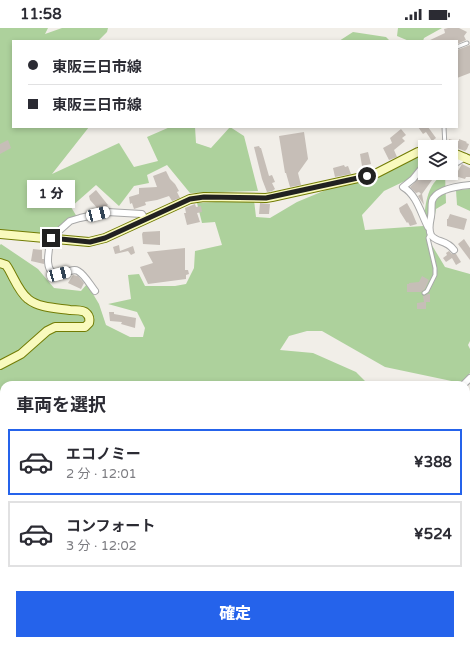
<!DOCTYPE html>
<html lang="ja">
<meta charset="utf-8">
<style>
:root{--surface:#fff;--page:#f2f2f3;--text:#2b2b33;--muted:#7c7c81;--line:#e1e1e2;--accent:#2563eb}
body{margin:0;font-family:"Varela Round","Noto Sans JP",sans-serif;background:var(--page);color:var(--text);height:100vh;display:flex;flex-direction:column;font-size:15px;white-space:nowrap}
*{box-sizing:border-box;margin:0}
p{font-size:13px;color:var(--muted)}
.icon{flex:none;width:22px;height:22px;fill:none;stroke:currentColor;stroke-width:2;stroke-linecap:round;stroke-linejoin:round}
.map{position:relative;flex:1;overflow:hidden}
.sheet{position:absolute;left:0px;top:353px;width:470px;height:264px;display:flex;flex-direction:column;background:var(--surface);border-radius:12px 12px 0 0;box-shadow:0 2px 6px #0003}
.sheet>*{flex:none}
.top-card{position:absolute;left:12px;top:12px;width:446px;height:88px;border-radius:0px;box-shadow:0 2px 6px #0003;display:grid;align-content:center;height:88px;padding:0 16px;background:var(--surface)}
.tools{position:absolute;left:418px;top:112px;display:grid;gap:8px}
.tools a{display:grid;place-items:center;width:40px;height:40px;border-radius:0px;background:var(--surface);box-shadow:0 2px 6px #0003;font-size:20px}
.end{position:absolute;width:18px;height:18px;margin:-9px;border:5px solid #212121;background:#fff;box-shadow:0 0 0 2px #fff}
.from{border-radius:50%}
.bubble{position:absolute;height:28px;border-radius:0px;background:var(--surface);box-shadow:0 2px 6px #0003;font-size:13px;font-weight:800;line-height:28px;text-align:center}
.car{position:absolute;width:12px;height:24px;margin:-12px -6px;border-radius:5px;box-shadow:0 0 3px 1px #0007;background:linear-gradient(#fff 24%,#345 0 40%,#fff 0 76%,#345 0 86%,#fff 0)}
.top-card b{display:flex;align-items:center;gap:14px;height:38px;font-size:15px}
.top-card b+b{border-top:1px solid var(--line)}
.top-card i{width:10px;height:10px;background:var(--text)}
ul{padding:0;list-style:none}
li{display:flex;align-items:center;gap:12px;height:66px;margin:0 8px 6px;padding:0 8px;border:2px solid var(--line);border-radius:0px}
li div{flex:1}
li b{display:block;font-size:15px}
li em{font-style:normal;font-weight:800}
li.on{border-color:var(--accent)}
li>.icon{width:36px;height:36px;stroke-width:1.5}
h2{padding:0 16px;font-size:18px;line-height:48px}
.primary-button{display:flex;gap:8px;margin-top:auto;padding:8px 16px}
.primary-button a{flex:1;height:46px;border-radius:0px;background:var(--accent);color:#fff;font-size:16px;font-weight:800;line-height:46px;text-align:center}
.status{display:flex;justify-content:space-between;align-items:center;height:28px;padding:0 20px;background:var(--surface);direction:ltr}
.status svg{height:11px;fill:currentColor}
.map>svg:first-child{display:block}
.forest{fill:#add19c}
.lines{fill:none;stroke-linecap:round;stroke-linejoin:round}
.river{stroke:#a8d4df;stroke-width:10}
.building{fill:#c6beb7}
.lane-casing{stroke:#a8a8a8;stroke-width:5}
.street-casing{stroke:#a8a8a8;stroke-width:8}
.secondary-casing{stroke:#727c04;stroke-width:10}
.lane{stroke:#fff;stroke-width:3}
.street{stroke:#fff;stroke-width:6}
.secondary{stroke:#f9fabd;stroke-width:8}
.route{stroke:#212121;stroke-width:5}
</style>
<div class="status"><b>11:58</b><svg viewBox="0 0 49 12"><path d="M0 12V9h3v3zM5 12V6h3v6zM10 12V3h3v9zM15 12V0h3v12zM26 1h20v11H26zM47 4h2v5h-2z"/></svg></div>
<div class="map">
<svg width="470" height="617" viewBox="0 0 470 617">
<rect width="100%" height="100%" fill="#f1eee8"/>
<g class="forest">
<path d="M0,0h48l-3,6 17,-6h46l-1,4 -9,9h-85v86h76l-37,47 67,-31 15,24 24,-6 -11,-24 23,-10h25l1,16 15,5 19,-21 14,9 14,55 -68,2 -23,-28 -20,10 2,8 -15,3 -15,20 -23,-21 -25,22 6,10 -11,3 -16,15 -50,-5z"/>
<path d="M398,0h44l-18,10 -1,3h-14l-12,-5z"/>
<path d="M353,4l33,5 4,4h-51z"/>
<path d="M425,125v9l-18,18 -23,11 -22,24 3,15 58,-4c3,-20 2,-41 22,-53l1,30 -10,6 -6,33 15,25 25,7v67l-2,4 2,4v24l-9,10 -76,-16 -63,-36h-15l-18,5 -9,14 33,3 43,19 11,11v2h-363v256h384l-1,4h-387v-400l1,-1 37,25 16,19 27,3 6,-7 12,20 7,21 24,12h13l2,-9 -8,-16 -29,-8 23,-5 -3,-24 11,-1 6,12h30l11,-2 8,-16 1,-17 27,-6 -7,-23 -13,1 -5,-20 57,-3 2,17 14,1 27,-16 36,-15z"/>
<path d="M470,161v22l-13,-6 -1,-15z"/>
</g>
<g class="lines">
<g class="river">
<path d="M466,589l4,-4"/>
<path d="M391,617l2,-4"/>
</g>
</g>
<g class="building">
<path d="M448,0h11l8,4 -3,4 2,4 -9,4v-3h-29l17,-8 -1,-4z"/>
<path d="M470,17v28l-13,5v-28z"/>
<path d="M418,99h10l8,11 -4,3 -6,-9 -3,2z"/>
<path d="M401,101l5,6 -4,3 3,3 -11,9 3,7 -8,3 -6,-12 9,-5 -2,-5z"/>
<path d="M304,104l4,27 -10,14 3,12 -11,2 -4,-14h-1l-6,-37z"/>
<path d="M449,111l7,2h3v-2l8,3 -1,1 3,1 -2,5 -2,2 -16,-6 -1,-2z"/>
<path d="M8,112l3,8 -11,6v-10z"/>
<path d="M259,118l1,2h1l8,28 3,-1 3,7 -3,1 3,6 -3,2 -5,1 -5,-13 -8,-32z"/>
<path d="M368,124l3,12 -9,2 -2,-12z"/>
<path d="M462,136l8,4v9h-4l-1,2 -10,-3z"/>
<path d="M344,137l1,2 3,-1 3,8 -16,3 -2,-9z"/>
<path d="M166,143l4,8 5,5 4,7 -2,1 3,6 -8,3 -3,-5 -12,4 -12,2 1,3 -12,4 -2,-6 -2,1 -1,-7 10,-3v-6l18,-1 -4,-11z"/>
<path d="M427,145h10l-15,21 2,11 -6,-9 3,-2 -2,-2 -3,1 -6,-6 13,-13 2,1z"/>
<path d="M96,162l12,15 -4,3 -6,1 -8,-9 -1,-4z"/>
<path d="M260,175l10,1 -1,10h-10z"/>
<path d="M407,175l5,9 5,12 -7,2 -2,-4 -1,1 -7,-11 -1,-4z"/>
<path d="M195,176l1,3 5,-1 1,6 -5,1 3,9 -13,3 -3,-12h2l-1,-5z"/>
<path d="M450,186l17,5 -3,11 -17,-4v-7h1z"/>
<path d="M160,203v14l-17,-1 -1,-10 1,-2z"/>
<path d="M464,211l6,9v12l-12,-16z"/>
<path d="M119,217l1,6 13,-5 2,7 -4,2 -3,-4 -13,3 -2,-7z"/>
<path d="M185,220v22h3l1,4 -3,1v4l-38,5 -8,-17 13,-4 -6,-11z"/>
<path d="M33,221l9,1v9h2v5l-13,-3z"/>
<path d="M449,223l3,3h4l5,8 -5,3 -4,-7 -6,4 -3,-4 4,-3 -1,-2z"/>
<path d="M73,247l5,1 6,7 -3,6 -13,-6z"/>
<path d="M422,248l7,4 -4,9 -4,3h-14v-8h2v-1l10,-1z"/>
<path d="M428,266h2v8h-4v7h-9v-6l7,-1 -1,-6z"/>
<path d="M109,284h5v2l22,4 -1,10 -14,-4 1,-2 -12,-1z"/>
</g>
<g class="lines">
<defs>
<g id="lane">
<path d="M457,19l10,-4"/>
<path d="M444,99l1,20"/>
<path d="M424,265l3,-2 8,-16v-7l-7,-30 1,-2 2,-2"/>
</g>
<g id="street">
<path d="M451,135l6,-1 8,-5"/>
<path d="M425,139l-4,2 -8,10 -10,8c14,8 18,27 25,40h1"/>
<path d="M454,222c-8,-11 -18,-7 -23,-15 -3,-6 -1,-13 0,-18 1,-5 0,-11 1,-16 4,-12 27,-15 38,-16"/>
<path d="M95,263c-5,-6 -10,-16 -17,-20 -5,-3 -12,2 -18,3 -18,2 -11,-25 -9,-36l19,-17 10,-3 27,-6 35,2 3,5"/>
<path d="M463,357l7,-7"/>
<path d="M466,386l4,-1"/>
<path d="M466,470h4"/>
<path d="M466,490l4,1"/>
<path d="M0,602l4,3"/>
<path d="M10,613l1,4"/>
</g>
<g id="secondary">
<path d="M451,124l19,8"/>
<path d="M0,206l89,8 16,-4 85,-39 14,-2 62,1 6,-1 95,-21 10,-3 41,-21 7,-2"/>
<path d="M0,235l6,2 2,3c6,10 11,24 20,31 11,9 28,9 42,11 5,0 11,0 15,2 4,3 5,7 4,11l-4,4h-30l-8,4 -26,23 -21,11"/>
<path d="M466,420l4,-9"/>
<path d="M365,617l2,-4"/>
</g>
</defs>
<use href="#lane" class="lane-casing"/>
<use href="#street" class="street-casing"/>
<use href="#secondary" class="secondary-casing"/>
<use href="#lane" class="lane"/>
<use href="#street" class="street"/>
<use href="#secondary" class="secondary"/>
</g>
<g class="lines">
<path class="route" d="M51,210l39,4 15,-4 85,-39 14,-2 62,1 101,-22"/>
</g>
</svg>
<div class="tools">
<a><svg class="icon" aria-label="layers" viewBox="0 0 24 24"><path d="M12 4l9 5-9 5-9-5zM3 14l9 5 9-5"/></svg></a>
</div>
<i class="end from" style="left:367px;top:148px"></i>
<i class="end" style="left:51px;top:210px"></i>
<div class="bubble" style="left:27px;top:152px;width:48px">1 分</div>
<i class="car" style="left:98px;top:186px;rotate:76deg"></i>
<i class="car" style="left:59px;top:246px;rotate:75deg"></i>
<div class="top-card">
<b><i class="from"></i>東阪三日市線</b>
<b><i></i>東阪三日市線</b>
</div>
<section class="sheet">
<h2>車両を選択</h2>
<ul>
<li class="on"><svg class="icon" aria-label="car" viewBox="0 0 24 24"><path d="M5 17H2v-5l4-1 3-4h7l3 4 3 1v5h-3M9 17h6M6 11h13"/><circle cx="7" cy="17" r="2"/><circle cx="17" cy="17" r="2"/></svg><div><b>エコノミー</b><p>2 分 · 12:01</p></div><em>¥388</em></li>
<li><svg class="icon" aria-label="car" viewBox="0 0 24 24"><path d="M5 17H2v-5l4-1 3-4h7l3 4 3 1v5h-3M9 17h6M6 11h13"/><circle cx="7" cy="17" r="2"/><circle cx="17" cy="17" r="2"/></svg><div><b>コンフォート</b><p>3 分 · 12:02</p></div><em>¥524</em></li>
</ul>
<div class="primary-button"><a>確定</a></div>
</section>
</div>
